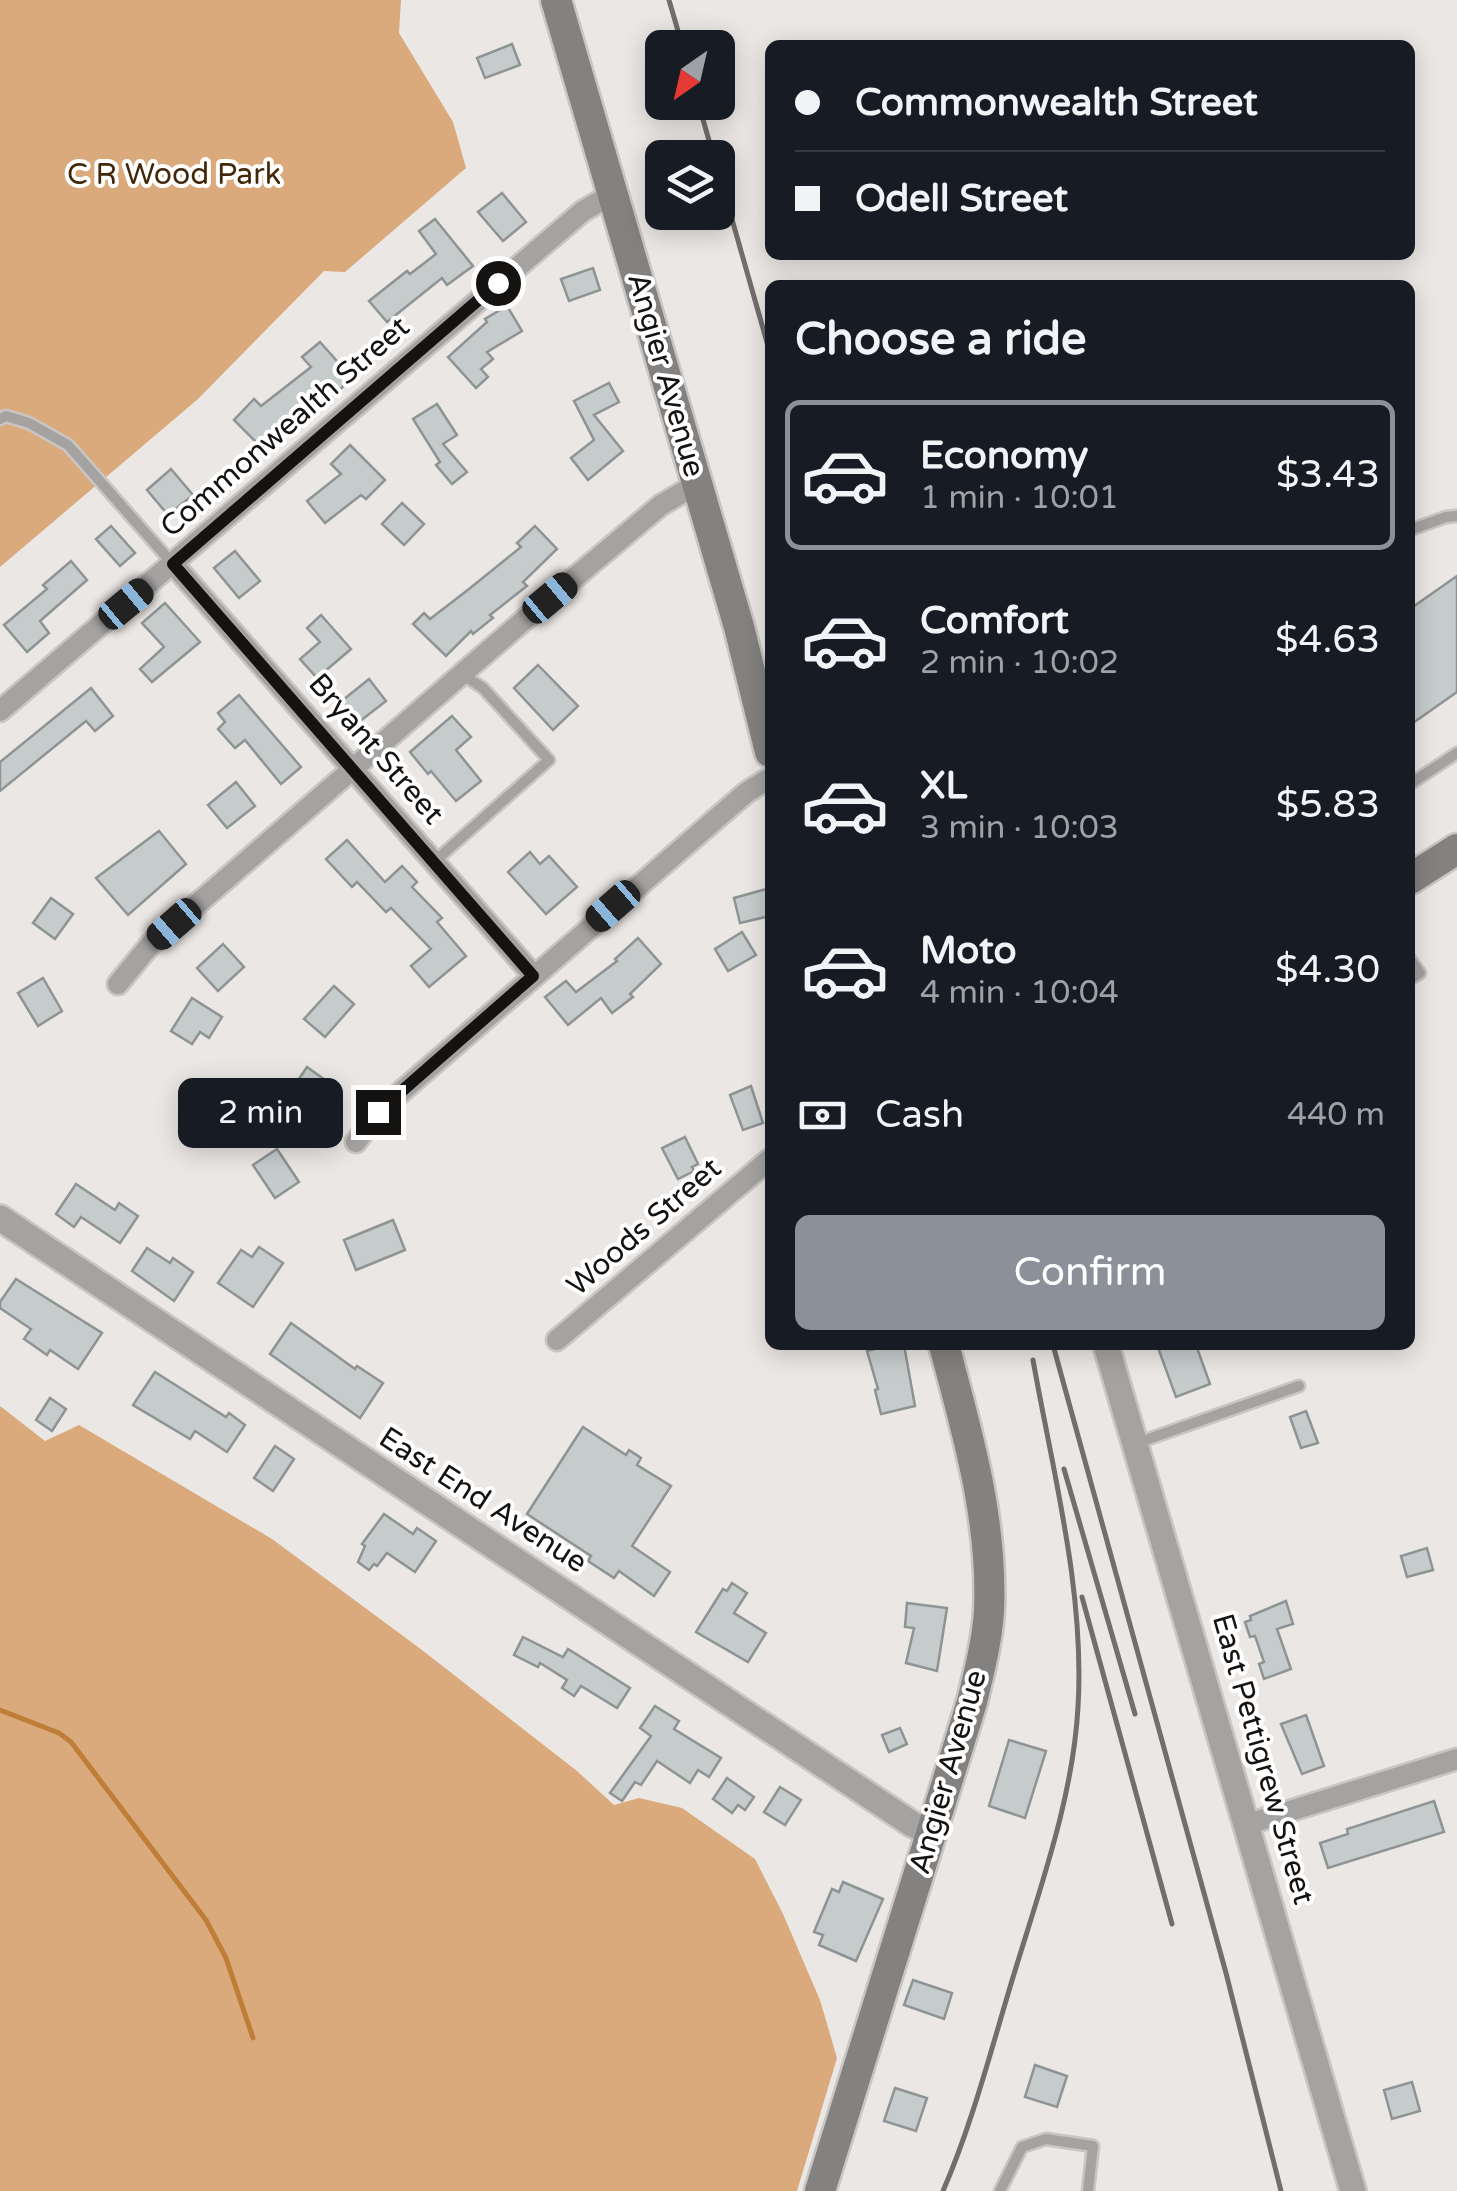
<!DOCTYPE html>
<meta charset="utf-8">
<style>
:root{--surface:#171b24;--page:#242831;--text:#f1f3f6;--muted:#9ea1a6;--line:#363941;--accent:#8c9099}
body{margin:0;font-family:"Varela Round",sans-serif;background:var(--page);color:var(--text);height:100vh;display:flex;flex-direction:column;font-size:38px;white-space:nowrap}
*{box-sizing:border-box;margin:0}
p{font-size:32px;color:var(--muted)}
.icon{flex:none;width:55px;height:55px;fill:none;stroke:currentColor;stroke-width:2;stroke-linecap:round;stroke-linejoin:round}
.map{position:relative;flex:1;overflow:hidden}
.sheet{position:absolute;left:765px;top:280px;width:650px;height:1070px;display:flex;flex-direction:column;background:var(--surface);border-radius:15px;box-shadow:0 5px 25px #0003}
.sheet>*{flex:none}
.hud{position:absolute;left:765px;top:40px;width:650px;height:220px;border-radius:15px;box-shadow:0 5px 25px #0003;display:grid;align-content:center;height:220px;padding:0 30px;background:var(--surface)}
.needle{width:65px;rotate:214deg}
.fabs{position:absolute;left:645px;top:30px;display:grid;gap:20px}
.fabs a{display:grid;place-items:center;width:90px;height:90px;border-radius:15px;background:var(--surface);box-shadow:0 5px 25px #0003;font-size:50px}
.end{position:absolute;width:45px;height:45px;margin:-22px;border:12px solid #141312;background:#fff;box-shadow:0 0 0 5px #fff}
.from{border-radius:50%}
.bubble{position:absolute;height:70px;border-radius:15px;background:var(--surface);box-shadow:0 5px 25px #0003;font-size:32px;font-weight:600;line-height:70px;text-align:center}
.car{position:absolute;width:30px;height:60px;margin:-30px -15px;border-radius:12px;box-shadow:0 0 8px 2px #0007;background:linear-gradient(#222 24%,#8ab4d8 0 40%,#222 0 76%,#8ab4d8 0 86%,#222 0)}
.hud b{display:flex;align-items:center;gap:35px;height:95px;font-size:38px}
.hud b+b{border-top:2px solid var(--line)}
.hud i{width:25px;height:25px;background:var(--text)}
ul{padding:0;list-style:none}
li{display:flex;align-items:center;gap:30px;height:150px;margin:0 20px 15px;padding:0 10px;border:5px solid transparent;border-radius:15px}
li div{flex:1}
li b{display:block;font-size:38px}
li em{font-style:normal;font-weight:600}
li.active{border-color:var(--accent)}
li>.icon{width:90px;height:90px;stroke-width:1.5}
h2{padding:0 30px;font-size:45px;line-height:120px}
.pay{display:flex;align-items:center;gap:25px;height:110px;padding:0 30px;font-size:38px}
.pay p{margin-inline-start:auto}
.button{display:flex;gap:20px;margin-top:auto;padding:20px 30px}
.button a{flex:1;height:115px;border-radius:15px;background:var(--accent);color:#fff;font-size:40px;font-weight:600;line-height:115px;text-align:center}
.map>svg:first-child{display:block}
.green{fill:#daaa7c}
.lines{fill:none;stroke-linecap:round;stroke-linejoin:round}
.stream{stroke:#be7e38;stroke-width:5}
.building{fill:#c6cbcc;stroke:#8e9394;stroke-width:2.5}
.service-casing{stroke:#c9c5c2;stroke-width:15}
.minor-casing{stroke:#c9c5c2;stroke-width:25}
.tertiary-casing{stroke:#c9c5c2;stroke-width:30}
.secondary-casing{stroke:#c9c5c2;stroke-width:35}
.service{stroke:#a5a3a2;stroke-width:10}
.minor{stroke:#a5a3a2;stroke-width:20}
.tertiary{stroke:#a5a3a2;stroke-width:25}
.secondary{stroke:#848280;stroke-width:30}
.rail{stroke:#716e6c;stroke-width:5}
.route{stroke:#141312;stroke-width:12}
.labels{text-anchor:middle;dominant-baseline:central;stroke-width:8;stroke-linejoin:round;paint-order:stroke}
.park-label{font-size:30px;fill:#422809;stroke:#fff}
.street-label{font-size:30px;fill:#141312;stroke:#fff}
</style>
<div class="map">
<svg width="1457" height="2191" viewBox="0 0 1457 2191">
<rect width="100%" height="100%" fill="#ebe7e4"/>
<g class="green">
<path d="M0,0h401l-2,33 54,89 13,46 -121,104 -21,-1 -126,128 -198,168z"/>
<path d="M0,1406l45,35 34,-16 193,114 150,111 155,121 37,34 25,-7 43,10 73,51 28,55 37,86 17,58 -40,133h-797z"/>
</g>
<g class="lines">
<path class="stream" d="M0,1710l59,23 12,9 135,178 20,38 27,80"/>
</g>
<g class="building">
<path d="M512,44l8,21 -35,13 -8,-20z"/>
<path d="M502,193l24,29 -23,19 -25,-29z"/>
<path d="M435,219l38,47 -26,19 -5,-7 -55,44 -18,-21 38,-30 3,3 26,-20 -17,-23z"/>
<path d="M593,268l7,22 -31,11 -8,-22z"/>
<path d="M507,306l15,25 -35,21 6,7 -12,10 7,8 -12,11 -28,-31 39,-35 -2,-3z"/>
<path d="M320,342l32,36 -53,51 -10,-14 -30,30 -25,-25 20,-21 7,7 50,-39 -9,-10z"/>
<path d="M609,383l10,19 -25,13 29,36 -35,29 -17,-22 23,-18 -20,-39z"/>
<path d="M437,404l20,31 -14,9 24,28 -15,12 -16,-19 4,-3 -27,-43z"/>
<path d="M350,445l35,35 -19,19 -5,-4 -36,28 -18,-22 34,-27 -10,-10z"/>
<path d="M171,469l22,26 -25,20 -21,-25z"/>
<path d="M402,503l22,21 -20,21 -22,-21z"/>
<path d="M111,526l24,27 -15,13 -24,-27z"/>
<path d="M535,526l22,23 -34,33 4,4 -37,29 3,3 -20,16 -2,-3 -25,25 -33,-32 11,-11 6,6 39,-30 52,-42 -4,-4z"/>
<path d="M235,551l25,30 -21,17 -25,-30z"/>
<path d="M71,561l16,19 -47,41 9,12 -22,19 -23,-27 43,-36 -4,-4z"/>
<path d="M1457,576v116l-47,33v-116z"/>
<path d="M165,603l35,39 -48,40 -12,-13 24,-22 -22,-24z"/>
<path d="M321,615l30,34 -34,29 -17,-19 20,-17 -13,-14z"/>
<path d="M538,665l40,41 -25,24 -39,-42z"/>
<path d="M369,679l17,22 -31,24 -17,-21z"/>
<path d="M91,688l22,28 -18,15 -9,-10 -86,70v-29z"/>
<path d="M239,695l62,72 -20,17 -36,-44 -10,8 -17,-19 7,-7 -7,-9z"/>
<path d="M452,716l19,21 -15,13 25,31 -25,20 -25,-30 -3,3 -18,-22z"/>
<path d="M236,782l19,24 -28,22 -19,-23z"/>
<path d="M159,831l27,33 -58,51 -32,-37z"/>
<path d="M347,840l38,42 17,-16 15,16 -5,5 30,31 -5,4 29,34 -37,31 -18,-21 20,-17 -40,-41 -5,4 -29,-30 -5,5 -26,-28z"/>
<path d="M530,852l10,12 9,-8 28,31 -31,27 -38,-42z"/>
<path d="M770,888v28l-30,7 -6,-25z"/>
<path d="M51,898l22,16 -18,25 -22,-16z"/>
<path d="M742,932l14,23 -28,16 -13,-22z"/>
<path d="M638,938l23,26 -31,30 3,3 -21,16 -11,-15 -33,27 -23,-28 21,-16 10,11 41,-31 -2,-2z"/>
<path d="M223,944l21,23 -26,24 -21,-23z"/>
<path d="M43,978l19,33 -24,15 -20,-33z"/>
<path d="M334,986l20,18 -29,33 -21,-18z"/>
<path d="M192,998l30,19 -13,21 -9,-6 -8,12 -21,-13z"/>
<path d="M307,1067l21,15 -27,41 -22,-15z"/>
<path d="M751,1086l12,37 -20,7 -13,-35z"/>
<path d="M685,1137l13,27 -6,3 2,4 -16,8 -16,-31z"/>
<path d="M277,1149l22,33 -24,16 -22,-33z"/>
<path d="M76,1184l39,26 4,-7 19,13 -18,27 -39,-26 -7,10 -18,-13z"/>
<path d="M393,1220l12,30 -49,20 -12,-30z"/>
<path d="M259,1247l24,16 -30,44 -35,-24 23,-33 11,7z"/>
<path d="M147,1248l23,15 3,-5 20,14 -19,29 -42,-30z"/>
<path d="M16,1279l86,54 -24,36 -28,-19 -3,5 -23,-16 7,-10 -31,-21v-6z"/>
<path d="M291,1323l64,46 2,-3 26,17 -23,35 -90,-64z"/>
<path d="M890,1345h14l11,61 -34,8 -6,-24 3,-1 -11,-38z"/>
<path d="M1157,1345h39l14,39 -34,13z"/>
<path d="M155,1372l71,45 3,-4 16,12 -18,27 -32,-21 -5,8 -57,-34z"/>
<path d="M50,1398l16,11 -14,22 -16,-11z"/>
<path d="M1306,1411l12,32 -17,5 -11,-31z"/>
<path d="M583,1427l43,28 3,-5 12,8 -4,7 34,21 -39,60 38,26 -16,24 -35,-25 -5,7 -26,-17 3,-5 -64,-42z"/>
<path d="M275,1446l19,13 -21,32 -19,-13z"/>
<path d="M384,1514l29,20 4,-6 19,13 -21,31 -28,-19 -10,13 -3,-2 -5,6 -11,-8 7,-16 -3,-2z"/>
<path d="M1427,1548l6,22 -26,7 -6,-21z"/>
<path d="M732,1583l15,10 -13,20 32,20 -18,29 -52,-30 27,-43 4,2z"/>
<path d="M1286,1601l7,23 -16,5 14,40 -27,10 -5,-15 5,-2 -9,-26 -5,1 -5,-15 6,-2 -1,-4z"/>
<path d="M907,1603l40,5 -10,63 -31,-8 8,-35 -9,-1z"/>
<path d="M523,1637l40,20 5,-8 62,39 -13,20 -36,-22 -7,10 -12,-8 5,-8 -27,-17 -2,4 -24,-12z"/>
<path d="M655,1706l24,15 -5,8 47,29 -12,19 -11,-7 -8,13 -33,-22 -16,24 -6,-3 -13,19 -12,-8 41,-57 -11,-8z"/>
<path d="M1306,1715l18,51 -22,8 -21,-50z"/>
<path d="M900,1728l7,16 -18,8 -7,-17z"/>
<path d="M1009,1740l37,11 -21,67 -36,-12z"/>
<path d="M727,1778l27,19 -9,13 -7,-5 -6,8 -19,-14z"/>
<path d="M780,1787l21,13 -16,25 -21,-13z"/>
<path d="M1434,1801l10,31 -116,36 -8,-25 28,-9 -1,-5z"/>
<path d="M843,1882l40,17 -27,62 -37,-16 4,-10 -9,-3 18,-43 7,3z"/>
<path d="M913,1980l39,13 -8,26 -40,-14z"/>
<path d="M1035,2065l32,11 -10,31 -32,-10z"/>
<path d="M1412,2082l8,29 -28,8 -8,-29z"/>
<path d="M895,2088l32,10 -11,33 -32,-10z"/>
</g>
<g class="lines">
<defs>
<g id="service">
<path d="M0,419l6,-3 23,7 39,22 104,118"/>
<path d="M1410,530l36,-13 11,-1"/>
<path d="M1410,784l47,-31"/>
<path d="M435,861l114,-101 -66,-72 -20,-13"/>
<path d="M1410,959l10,14 -10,6"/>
<path d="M1137,1443l162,-57"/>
<path d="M1000,2191l22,-44 24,-8 47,7 -5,45"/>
</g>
<g id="minor">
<path d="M173,564l360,411"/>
<path d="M0,711l583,-500 30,-17"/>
<path d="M118,984l32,-39 373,-324 138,-116 36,-21"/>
<path d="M356,1142l22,-30 369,-320 23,-14"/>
<path d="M557,1340l213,-181"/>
<path d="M1248,1824l209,-65"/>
</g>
<g id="tertiary">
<path d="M0,1218l912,606 19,9"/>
<path d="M1106,1345l247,846"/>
</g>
<g id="secondary">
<path d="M556,0l183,627 31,125"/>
<path d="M1410,879l47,-30"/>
<path d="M820,2191l152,-489c7,-30 15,-60 17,-91 4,-92 -22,-179 -45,-266"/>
</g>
</defs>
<use href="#service" class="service-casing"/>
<use href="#minor" class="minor-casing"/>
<use href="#tertiary" class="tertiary-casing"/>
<use href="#secondary" class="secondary-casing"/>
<use href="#service" class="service"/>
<use href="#minor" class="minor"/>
<use href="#tertiary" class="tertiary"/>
<use href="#secondary" class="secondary"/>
<g class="rail">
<path d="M669,0l14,48"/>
<path d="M698,102l16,56"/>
<path d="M718,170l52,183"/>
<path d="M1053,1345l173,628 55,218"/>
<path d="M1064,1469l71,245"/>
<path d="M1082,1597l90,327"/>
<path d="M943,2191c30,-69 49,-145 71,-217 26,-86 59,-176 64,-267 7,-115 -25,-234 -45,-347"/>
</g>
</g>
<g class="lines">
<path class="route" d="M378,1112l155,-136 -360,-412 325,-281"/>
</g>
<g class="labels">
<g class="park-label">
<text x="174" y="174">C R Wood Park</text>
</g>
<g class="street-label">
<text transform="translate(666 375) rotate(74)">Angier Avenue</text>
<text transform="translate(285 427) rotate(-41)">Commonwealth Street</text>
<text transform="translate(376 749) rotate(49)">Bryant Street</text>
<text transform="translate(644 1227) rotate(-41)">Woods Street</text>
<text transform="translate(483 1500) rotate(33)">East End Avenue</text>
<text transform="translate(1263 1759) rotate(74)">East Pettigrew Street</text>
<text transform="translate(948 1772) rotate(-74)">Angier Avenue</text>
</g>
</g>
</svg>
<div class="fabs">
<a><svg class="needle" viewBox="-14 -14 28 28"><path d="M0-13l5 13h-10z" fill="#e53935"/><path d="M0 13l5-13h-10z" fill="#9ea1a6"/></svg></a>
<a><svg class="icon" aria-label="layers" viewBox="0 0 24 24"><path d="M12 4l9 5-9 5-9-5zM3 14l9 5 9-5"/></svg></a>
</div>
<i class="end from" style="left:498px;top:283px"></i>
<i class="end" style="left:378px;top:1112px"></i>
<div class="bubble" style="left:178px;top:1078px;width:165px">2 min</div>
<i class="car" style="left:550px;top:598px;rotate:50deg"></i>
<i class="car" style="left:126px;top:604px;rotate:50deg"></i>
<i class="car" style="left:613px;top:906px;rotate:229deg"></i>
<i class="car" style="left:174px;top:924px;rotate:229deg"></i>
<div class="hud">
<b><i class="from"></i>Commonwealth Street</b>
<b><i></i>Odell Street</b>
</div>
<section class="sheet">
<h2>Choose a ride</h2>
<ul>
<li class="active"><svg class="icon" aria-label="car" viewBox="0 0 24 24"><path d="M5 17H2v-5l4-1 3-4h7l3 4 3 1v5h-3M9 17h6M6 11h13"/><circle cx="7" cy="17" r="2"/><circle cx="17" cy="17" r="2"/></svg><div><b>Economy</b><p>1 min · 10:01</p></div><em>$3.43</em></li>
<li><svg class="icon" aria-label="car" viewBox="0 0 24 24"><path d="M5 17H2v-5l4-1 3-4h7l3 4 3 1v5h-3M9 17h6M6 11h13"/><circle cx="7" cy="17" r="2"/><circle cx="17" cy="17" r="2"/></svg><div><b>Comfort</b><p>2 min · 10:02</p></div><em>$4.63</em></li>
<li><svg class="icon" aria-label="car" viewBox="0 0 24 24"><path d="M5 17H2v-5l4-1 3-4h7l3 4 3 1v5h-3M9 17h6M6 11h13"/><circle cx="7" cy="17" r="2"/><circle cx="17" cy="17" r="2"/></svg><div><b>XL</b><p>3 min · 10:03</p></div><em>$5.83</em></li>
<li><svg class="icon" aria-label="car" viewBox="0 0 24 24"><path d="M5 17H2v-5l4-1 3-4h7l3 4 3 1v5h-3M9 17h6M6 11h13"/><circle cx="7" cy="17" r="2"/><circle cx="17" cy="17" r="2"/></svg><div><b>Moto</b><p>4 min · 10:04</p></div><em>$4.30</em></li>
</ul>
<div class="pay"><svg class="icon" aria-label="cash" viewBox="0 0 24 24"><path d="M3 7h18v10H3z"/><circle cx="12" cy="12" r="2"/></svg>Cash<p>440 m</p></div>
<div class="button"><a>Confirm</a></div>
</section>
</div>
